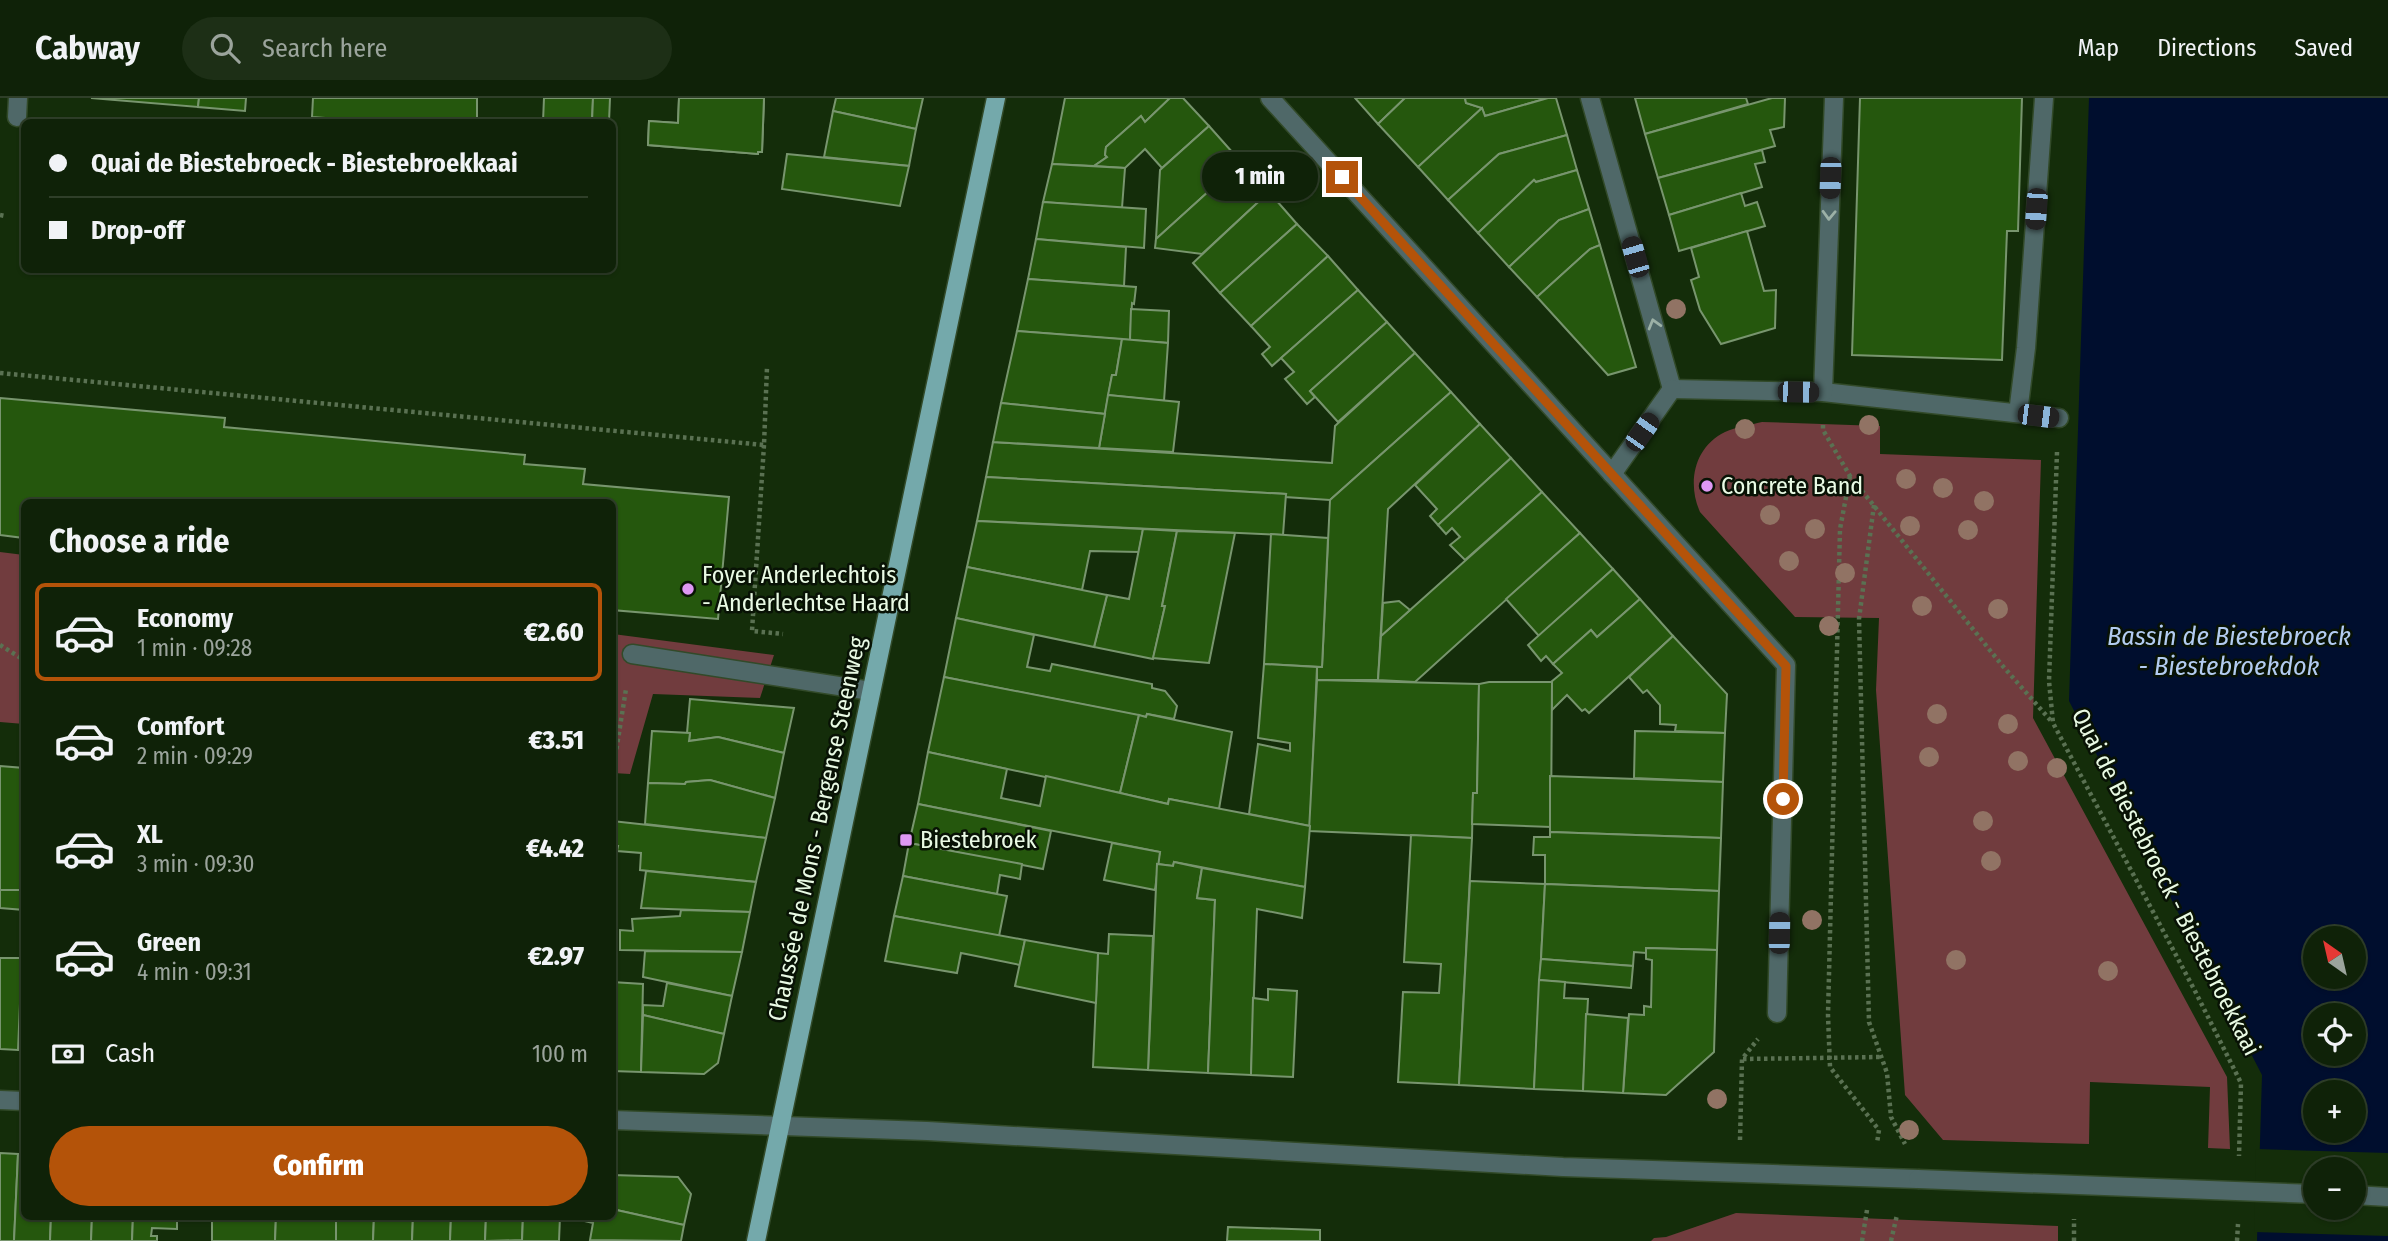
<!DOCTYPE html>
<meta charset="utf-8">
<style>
:root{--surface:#0f2208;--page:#1d2f16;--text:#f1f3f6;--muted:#9ba49c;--line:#2f3f29;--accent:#b45309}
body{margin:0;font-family:"Fira Sans Condensed",sans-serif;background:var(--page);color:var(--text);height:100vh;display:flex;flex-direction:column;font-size:26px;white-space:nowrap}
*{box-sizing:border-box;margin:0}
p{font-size:23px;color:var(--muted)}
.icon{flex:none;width:38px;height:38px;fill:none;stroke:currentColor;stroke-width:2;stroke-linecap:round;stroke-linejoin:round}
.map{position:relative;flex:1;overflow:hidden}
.side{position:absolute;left:21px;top:401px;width:595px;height:721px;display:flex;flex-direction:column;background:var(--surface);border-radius:10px;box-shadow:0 2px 5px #0004,0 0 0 2px var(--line)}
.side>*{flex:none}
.banner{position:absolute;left:21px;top:21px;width:595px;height:154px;border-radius:10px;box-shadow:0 2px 5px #0004,0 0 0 2px var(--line);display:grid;align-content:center;height:154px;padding:0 28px;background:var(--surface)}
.needle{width:46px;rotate:326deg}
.tools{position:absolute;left:2303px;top:828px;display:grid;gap:14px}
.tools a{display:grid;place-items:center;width:63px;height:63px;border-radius:50%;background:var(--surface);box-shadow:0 2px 5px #0004,0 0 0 2px var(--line);font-size:35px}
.end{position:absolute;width:32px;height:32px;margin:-16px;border:9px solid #b45309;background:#fff;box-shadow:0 0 0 4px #fff}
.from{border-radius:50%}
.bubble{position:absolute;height:49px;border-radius:24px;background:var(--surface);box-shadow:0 2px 5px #0004,0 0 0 2px var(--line);font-size:23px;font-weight:800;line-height:49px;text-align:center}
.car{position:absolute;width:21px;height:42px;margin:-21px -10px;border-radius:9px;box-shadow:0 0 5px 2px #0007;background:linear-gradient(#222 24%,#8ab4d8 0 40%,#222 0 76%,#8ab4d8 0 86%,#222 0)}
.banner b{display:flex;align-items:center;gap:24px;height:66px;font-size:26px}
.banner b+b{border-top:2px solid var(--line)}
.banner i{width:18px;height:18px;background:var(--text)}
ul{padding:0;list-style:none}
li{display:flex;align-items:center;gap:21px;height:98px;margin:0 14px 10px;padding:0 14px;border:4px solid transparent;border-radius:10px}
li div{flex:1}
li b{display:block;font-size:26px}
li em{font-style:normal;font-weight:800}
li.on{border-color:var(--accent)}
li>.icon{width:63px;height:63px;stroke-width:1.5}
h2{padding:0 28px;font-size:32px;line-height:84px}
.pay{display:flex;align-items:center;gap:18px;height:77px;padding:0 28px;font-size:26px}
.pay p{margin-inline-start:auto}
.primary-button{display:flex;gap:14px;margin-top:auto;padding:14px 28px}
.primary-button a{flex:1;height:80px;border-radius:42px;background:var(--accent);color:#fff;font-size:28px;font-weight:800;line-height:80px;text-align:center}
header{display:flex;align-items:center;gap:42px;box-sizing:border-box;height:98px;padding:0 35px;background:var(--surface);border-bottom:2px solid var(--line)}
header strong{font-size:33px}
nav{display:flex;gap:38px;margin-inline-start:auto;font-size:24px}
.search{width:490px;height:63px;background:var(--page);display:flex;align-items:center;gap:18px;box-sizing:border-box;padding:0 24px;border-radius:38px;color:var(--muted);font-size:26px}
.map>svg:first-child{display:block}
.green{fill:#713c3e}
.water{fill:#000e2e;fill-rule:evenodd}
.pier{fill:#142d0a;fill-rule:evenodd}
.building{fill:#25570d;stroke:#78956e;stroke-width:2}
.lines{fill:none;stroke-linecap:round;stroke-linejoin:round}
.service-casing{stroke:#324a29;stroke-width:21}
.minor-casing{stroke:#324a29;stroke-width:21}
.primary-casing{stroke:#324a29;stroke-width:21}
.path{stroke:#5a7152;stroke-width:4.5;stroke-dasharray:3.5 3.5;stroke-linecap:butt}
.service{stroke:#4f6868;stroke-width:18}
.minor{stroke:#4f6868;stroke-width:18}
.primary{stroke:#74a9ab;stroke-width:18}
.minor-bridge-casing{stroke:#324a29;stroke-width:21;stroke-linecap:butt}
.minor-bridge{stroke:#4f6868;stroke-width:18}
.tree{fill:#917364}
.oneway{stroke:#9cb1a6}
.route{stroke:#b45309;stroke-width:9}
.poi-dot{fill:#de98f3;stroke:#081205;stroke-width:2.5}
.labels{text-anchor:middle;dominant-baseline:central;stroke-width:5;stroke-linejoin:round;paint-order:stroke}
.poi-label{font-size:24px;fill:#e9fae4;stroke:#081205;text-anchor:start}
.street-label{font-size:24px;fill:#e9fae4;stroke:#081205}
.water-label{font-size:26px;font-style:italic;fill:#b3ccf1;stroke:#081205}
</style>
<header>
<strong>Cabway</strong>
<div class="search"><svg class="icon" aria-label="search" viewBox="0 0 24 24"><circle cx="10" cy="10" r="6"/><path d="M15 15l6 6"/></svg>Search here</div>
<nav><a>Map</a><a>Directions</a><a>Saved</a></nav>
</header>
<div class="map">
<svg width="2388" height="1143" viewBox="0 0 2388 1143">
<rect width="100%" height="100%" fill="#142d0a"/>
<g class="green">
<path d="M1762,324l118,4v28l161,6 -8,258 194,359 3,72 -22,-1 2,-61 -120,-5 -1,62 -146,-4 -38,-45 -29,-405 3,-72 -84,-1 -95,-105c-13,-29 -6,-65 25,-80 11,-5 25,-7 37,-10z"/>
<path d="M0,454l24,3v169l-24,-2z"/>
<path d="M613,536l161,21 -14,43 -107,-4 -23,80 -17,-1z"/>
<path d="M1736,1115l322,13v15h-407l3,-3 12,-1z"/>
</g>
<path class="water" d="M2089,0h299v1143h-131l5,-166 -193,-374zM2315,840h39v38h-39zM2315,917h39v39h-39zM2315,994h39v38h-39zM2315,1071h39v39h-39z"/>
<path class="pier" d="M2256,1051l132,4v83l-134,-4zM2315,1071h39v39h-39z"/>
<g class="building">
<path d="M91,0h108l-1,9z"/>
<path d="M199,0h47l-1,13 -47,-4z"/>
<path d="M313,0h164v24h-98l-67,-5z"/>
<path d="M544,0h49l-1,24h-49z"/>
<path d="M593,0h17l-1,24h-17z"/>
<path d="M679,0h85l-2,54h-4v2l-110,-9 1,-24 29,2z"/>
<path d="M679,0h85l-2,54h-4v2l-110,-9 1,-24 29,2z"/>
<path d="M836,0h87l-7,31 -83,-18z"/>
<path d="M1065,0h105l-25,24 -4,-6 -35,31 -1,8 2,2 -13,9 -42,-2z"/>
<path d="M1170,0h13l26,28 -47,42 -17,-19 -20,19 -31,-2 13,-9 -2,-2 1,-8 35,-31 4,6z"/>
<path d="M1355,0h50l-27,26z"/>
<path d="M1405,0h60l1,5 16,5 -64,59 -40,-43z"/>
<path d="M1465,0h83l-63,18 -3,-8 -16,-5z"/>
<path d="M1548,0h8l11,37 -68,19 -51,46 -30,-33 64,-59 3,8z"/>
<path d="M1635,0h111l2,6 -103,30z"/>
<path d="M1772,0h13l-1,29 -14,3 5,16 -117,32 -13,-44z"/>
<path d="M1860,0h162l-4,133h-11l-5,129 -150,-5z"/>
<path d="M833,13l83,18 -7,37 -85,-9z"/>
<path d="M1209,28l32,36 -85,77 4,-69z"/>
<path d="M1567,37l10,35 -41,12 -2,-2 -56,53 -30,-33 51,-46z"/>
<path d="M1762,52l3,12 -10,2 7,23 -93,28 -11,-37z"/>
<path d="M787,56l122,12 -9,40 -118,-17z"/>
<path d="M1241,64l28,30 -67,62 -47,-6 1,-9z"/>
<path d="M1052,66l73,4 -3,40 -79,-6z"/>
<path d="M1577,72l12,39 -30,11 -50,47 -31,-34 56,-53 2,2z"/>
<path d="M1269,94l28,32 -77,69 -27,-30z"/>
<path d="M1741,95l4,13 12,-4 8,24 -86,25 -10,-36z"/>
<path d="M1043,104l103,7 -2,39 -108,-9z"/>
<path d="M1589,111l11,36 -10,4 -53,48 -28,-30 50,-47z"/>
<path d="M1297,126l31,32 -77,70 -31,-33z"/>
<path d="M1747,133l17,60 12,-1 -1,38 -54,16 -21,-34 -9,-30 8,-3 -8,-29z"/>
<path d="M1036,141l90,8 -2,39 -96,-7z"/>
<path d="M1600,147l36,122 -28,8 -71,-78 53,-48z"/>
<path d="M1328,158l30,34 -86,76 -10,-12 8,-7 -19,-21z"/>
<path d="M1028,181l108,8 -2,17 -2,-1 -2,37 -113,-9z"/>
<path d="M1358,192l29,32 -77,69 5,6 -8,7 -22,-25 9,-7 -13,-14z"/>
<path d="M1131,211l38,2 -1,32 -38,-3z"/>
<path d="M1387,224l28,31 -77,69 -28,-31z"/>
<path d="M1017,233l105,8 -6,36h-4l-7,39 -104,-11z"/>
<path d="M1122,241l46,4 -4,58 -56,-6 4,-20h4z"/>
<path d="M1415,255l36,39 -121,108 -45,-3 1,-3 -300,-17 7,-35 339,21 3,-37z"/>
<path d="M1451,294l29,32 -92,85 -10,171h-61v-13h5l8,-167z"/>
<path d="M1108,297l71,7 -6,50 -74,-4z"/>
<path d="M0,300l225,20 -1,9 301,28 -1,9 61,5 -2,15 146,13 -11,122 -106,-9v-108h-588v36l-24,-3z"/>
<path d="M1001,305l104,11 -6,34 -106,-6z"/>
<path d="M1480,326l31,34 -73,67 -8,-9 7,-7 -22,-24z"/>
<path d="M1511,360l31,34 -77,68 -15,-15 10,-8 -8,-9 -6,6 -8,-9z"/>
<path d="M986,379l300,17 -3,41 -306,-14z"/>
<path d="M1542,394l38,41 -165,149 -37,-2 3,-44z"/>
<path d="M977,423l166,8 -4,23 -49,-1 -8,39 -115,-23z"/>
<path d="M1143,431l34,2 -15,75h3l-12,53 -59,-12 13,-52 22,4z"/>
<path d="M1177,433l58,2 -26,130 -56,-5 12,-52h-3z"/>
<path d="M1580,435l33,36 -74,67 -33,-37z"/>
<path d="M1271,436l57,4 -6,129 -58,-3z"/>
<path d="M967,469l140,28 -13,52 -138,-29z"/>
<path d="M1613,471l27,30 -43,38 -6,-7 -38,34 -7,-8 -5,5 -13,-16z"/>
<path d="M1640,501l33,37 -84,77 -4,-4 -3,2 -15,-16 -15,15 -1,-28 11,-9 -9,-9 38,-34 6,7z"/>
<path d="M1399,503l11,9 -29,26 2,-33z"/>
<path d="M956,520l78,17 -7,32 23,4 2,-7 100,20v4l13,3 12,15 -3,13 -27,-5 -1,3 -202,-40z"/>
<path d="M1673,538l54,58 -2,39 -50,-2 1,-6 -16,-1v-19l-13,-15 -4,3 -14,-16z"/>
<path d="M1264,566l53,3 -7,159 -61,-12 9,-70 32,7v-8l-32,-5z"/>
<path d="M944,579l195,38 -19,78 -192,-41z"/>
<path d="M1317,582l162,4 -2,109h-4l-1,45 -163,-7z"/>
<path d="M1489,584h63l-1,145 -79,-3 1,-31h4l2,-109z"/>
<path d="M690,601l104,9 -10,45 -66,-16 -29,4 1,-8h-3z"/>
<path d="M1147,616l85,18 -13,77 -50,-10 -1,5 -48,-11 19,-78 7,2z"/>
<path d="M652,633l38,2 -1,8 29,-4 66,16 -9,45 -65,-18 -24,2 -1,2 -37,-1z"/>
<path d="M1635,633l90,2 -2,49 -89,-4z"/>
<path d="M928,654l79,17 -6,29 39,8 6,-30 122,28 1,-5 141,27 -5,61 -131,-25 -1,4 -16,-2 3,-12 -242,-48z"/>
<path d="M0,668l24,2v122h-24z"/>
<path d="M1550,678l173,6 -2,56 -171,-6z"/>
<path d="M710,682l65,18 -9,40 -121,-14 3,-41 37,1 1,-2z"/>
<path d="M918,706l133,27 -8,38 -134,-26z"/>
<path d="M612,723l154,17 -10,44 -116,-12 1,-17 -24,-2 1,-5h-6z"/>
<path d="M1550,734l171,6 -2,53 -174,-7v-29h-12l1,-18h16z"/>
<path d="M1411,737l61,3 -13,247 -61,-3 5,-90 36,1 2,-29 -37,-2z"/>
<path d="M909,745l113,21 -2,15 -20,-4 -3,19 -94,-18z"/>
<path d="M1112,745l48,9 -5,38 -51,-10z"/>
<path d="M1174,764l28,6 -5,30 18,2 -7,173 -60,-3 9,-206 16,2z"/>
<path d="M1202,770l103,19 -3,31 -45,-9 -6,166 -43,-2 7,-173 -18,-2z"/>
<path d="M646,773l110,11 -6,30 -109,-4z"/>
<path d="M903,778l104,20 -8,40 -105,-20z"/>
<path d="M1470,783l75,3 -11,205 -75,-4z"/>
<path d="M1545,786l174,7 -2,59 -71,-2v5l-12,-1 -1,14 -92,-7z"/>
<path d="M0,792h24v37v-17l-24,-2z"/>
<path d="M681,812l69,2 -8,40 -122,-2v-20l13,1 -1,-12 48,-3z"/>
<path d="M894,818l131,24 -5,25 -59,-12 -4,20 -72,-12z"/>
<path d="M1109,836l44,2 -5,134 -55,-3 5,-114 10,1z"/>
<path d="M1025,842l73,13 -2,50 -81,-17z"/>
<path d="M1646,850l71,2 -3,102 -48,43 -43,-2 6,-79 15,1v-9l7,1 1,-47 -6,-1z"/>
<path d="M23,853l1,1v98h-6z"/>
<path d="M645,853l97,1 -10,44 -89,-19z"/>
<path d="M0,860h22l-4,92 -18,-1z"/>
<path d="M1541,861l92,7 -2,22 -92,-8z"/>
<path d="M1539,882l26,2 -1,16 24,1 -5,92 -49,-2z"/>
<path d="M612,884l31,2 -2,88 -29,-1z"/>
<path d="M667,885l65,13 -8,38 -81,-19v-10l20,1z"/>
<path d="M1268,891l29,2 -4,86 -42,-2 2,-77 15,2z"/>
<path d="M1586,916l42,4 -5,75 -40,-2z"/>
<path d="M643,917l81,19 -6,29 -14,11 -63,-2z"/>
<path d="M0,1055l18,1 -4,87h-14z"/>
<path d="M18,1056h6v62h27l-1,25h-36z"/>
<path d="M612,1077l66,2 13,17 -7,31 -72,-16z"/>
<path d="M612,1111l72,16 -3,16 -91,-1 3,-17 -17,-4 1,-3h35z"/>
<path d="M51,1118h41l-1,25h-41z"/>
<path d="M92,1118h41l-1,25h-41z"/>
<path d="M133,1118h44v13l-25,-1 -1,8h6v5h-25z"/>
<path d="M212,1118h64l-1,25h-63z"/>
<path d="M276,1118h60v25h-61z"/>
<path d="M336,1118h38l-1,25h-37z"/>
<path d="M374,1118h39l-1,25h-39z"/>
<path d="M413,1118h38l-1,25h-38z"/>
<path d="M451,1118h35l-1,25h-35z"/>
<path d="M486,1118h37l-1,24 -37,1z"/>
<path d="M523,1118h37l-1,25h-37z"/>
<path d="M1228,1129l92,3v11h-93z"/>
</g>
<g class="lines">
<defs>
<g id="service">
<path d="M17,19l1,-19"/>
<path d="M2018,315l8,-65 18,-250"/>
<path d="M632,556l239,37"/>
</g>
<g id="minor">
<path d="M1270,0l516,567 -9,348"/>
<path d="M1590,0l82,291"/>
<path d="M1672,291l151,3 236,26"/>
<path d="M1823,294l11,-294"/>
<path d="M1612,376l60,-85"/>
<path d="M0,1002l24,1"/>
<path d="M612,1022l315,11 636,36 355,12"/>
<path d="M2354,1097l34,2"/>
</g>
<path id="primary" d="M756,1143l240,-1143"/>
</defs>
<use href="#service" class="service-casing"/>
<use href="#minor" class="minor-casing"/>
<use href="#primary" class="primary-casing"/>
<g class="path">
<path d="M0,117l5,1"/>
<path d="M0,275l764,72 3,-78"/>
<path d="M1823,327v5l27,46 151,188 51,58"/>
<path d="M764,347l-12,186 31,3"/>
<path d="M2057,354l-8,229 4,42 142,268 46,92 -2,73"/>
<path d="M1850,378l-10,53 -12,486 2,52 49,63 -2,13"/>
<path d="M1874,407l-15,114 10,403 18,51 4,44 14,27"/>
<path d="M0,547l24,15"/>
<path d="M612,654h4l10,-63"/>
<path d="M1743,961l138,-2"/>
<path d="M1740,1042l2,-81 16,-20"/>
<path d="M1862,1143l5,-31"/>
<path d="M1891,1143l6,-26"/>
<path d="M2074,1143v-22"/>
<path d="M2237,1143l1,-17"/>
</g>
<use href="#service" class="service"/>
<use href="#minor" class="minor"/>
<use href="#primary" class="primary"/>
<defs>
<path id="minor-bridge" d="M1918,1081l397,15"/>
</defs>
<use href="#minor-bridge" class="minor-bridge-casing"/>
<use href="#minor-bridge" class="minor-bridge"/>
</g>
<g class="tree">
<circle cx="1676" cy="211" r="10"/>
<circle cx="1869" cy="327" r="10"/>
<circle cx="1745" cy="331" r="10"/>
<circle cx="1906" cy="381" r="10"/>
<circle cx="1943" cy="390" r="10"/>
<circle cx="1984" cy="403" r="10"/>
<circle cx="1770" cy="417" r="10"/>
<circle cx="1910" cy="428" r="10"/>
<circle cx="1815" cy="431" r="10"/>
<circle cx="1968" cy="432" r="10"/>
<circle cx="1789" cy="463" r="10"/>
<circle cx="1845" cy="475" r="10"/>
<circle cx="1922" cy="508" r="10"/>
<circle cx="1998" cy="511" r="10"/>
<circle cx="1829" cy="528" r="10"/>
<circle cx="1937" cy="616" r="10"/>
<circle cx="2008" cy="626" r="10"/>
<circle cx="1929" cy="659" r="10"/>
<circle cx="2018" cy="663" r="10"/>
<circle cx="2057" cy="670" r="10"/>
<circle cx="1983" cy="723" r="10"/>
<circle cx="1991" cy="763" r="10"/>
<circle cx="1812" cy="822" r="10"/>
<circle cx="1956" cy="862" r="10"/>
<circle cx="2108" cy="873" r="10"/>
<circle cx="1717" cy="1001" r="10"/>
<circle cx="1909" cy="1032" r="10"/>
</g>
<defs><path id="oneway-chevron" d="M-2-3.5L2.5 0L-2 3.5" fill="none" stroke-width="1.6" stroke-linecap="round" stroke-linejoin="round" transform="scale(1.75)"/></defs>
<g class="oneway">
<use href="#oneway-chevron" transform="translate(1829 117) rotate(92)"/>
<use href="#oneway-chevron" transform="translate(1654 226) rotate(-106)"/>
</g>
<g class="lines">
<path class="route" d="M1342,79l444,489 -3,133"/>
</g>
<g class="poi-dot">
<circle cx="1707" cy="388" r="7"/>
<circle cx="688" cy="491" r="7"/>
<rect x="899" y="735" width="14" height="14" rx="3.5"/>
</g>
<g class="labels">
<g class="poi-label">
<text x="1721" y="388">Concrete Band</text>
<text x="702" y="477">Foyer Anderlechtois<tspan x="702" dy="28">- Anderlechtse Haard</tspan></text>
<text x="920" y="742">Biestebroek</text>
</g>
<g class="street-label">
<text transform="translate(817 731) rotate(-78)">Chaussée de Mons - Bergense Steenweg</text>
<text transform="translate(2166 784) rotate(63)">Quai de Biestebroeck - Biestebroekkaai</text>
</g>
<g class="water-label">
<text x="2229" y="538">Bassin de Biestebroeck<tspan x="2229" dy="30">- Biestebroekdok</tspan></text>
</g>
</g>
</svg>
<div class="tools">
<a><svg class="needle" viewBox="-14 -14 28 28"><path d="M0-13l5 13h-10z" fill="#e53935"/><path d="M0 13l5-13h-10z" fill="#9ba49c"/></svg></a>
<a><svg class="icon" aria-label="locate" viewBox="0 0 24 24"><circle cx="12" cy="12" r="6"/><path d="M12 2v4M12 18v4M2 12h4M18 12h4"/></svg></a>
<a>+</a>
<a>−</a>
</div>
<i class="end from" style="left:1783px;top:701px"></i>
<i class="end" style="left:1342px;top:79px"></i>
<div class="bubble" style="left:1202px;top:54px;width:116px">1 min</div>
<i class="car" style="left:1830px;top:80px;rotate:182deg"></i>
<i class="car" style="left:2036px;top:111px;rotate:184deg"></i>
<i class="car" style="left:1635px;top:159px;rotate:344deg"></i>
<i class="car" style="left:1798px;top:294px;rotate:91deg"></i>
<i class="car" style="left:2038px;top:318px;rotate:97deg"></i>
<i class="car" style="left:1642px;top:334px;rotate:35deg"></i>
<i class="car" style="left:1779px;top:835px;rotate:1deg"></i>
<div class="banner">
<b><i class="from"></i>Quai de Biestebroeck - Biestebroekkaai</b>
<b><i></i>Drop-off</b>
</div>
<section class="side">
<h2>Choose a ride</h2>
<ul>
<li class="on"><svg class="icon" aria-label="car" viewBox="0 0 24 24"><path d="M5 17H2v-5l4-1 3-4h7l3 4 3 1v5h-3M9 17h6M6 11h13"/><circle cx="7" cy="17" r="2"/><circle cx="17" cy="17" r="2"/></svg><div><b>Economy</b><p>1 min · 09:28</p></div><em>€2.60</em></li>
<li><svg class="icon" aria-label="car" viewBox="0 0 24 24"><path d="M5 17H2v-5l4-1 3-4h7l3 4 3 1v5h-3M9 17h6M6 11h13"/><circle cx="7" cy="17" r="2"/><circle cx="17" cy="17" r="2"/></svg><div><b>Comfort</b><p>2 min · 09:29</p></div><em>€3.51</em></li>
<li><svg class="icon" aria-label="car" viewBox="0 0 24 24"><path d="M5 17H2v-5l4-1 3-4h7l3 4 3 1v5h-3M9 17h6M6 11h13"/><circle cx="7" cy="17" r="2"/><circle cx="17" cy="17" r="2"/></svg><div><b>XL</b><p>3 min · 09:30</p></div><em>€4.42</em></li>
<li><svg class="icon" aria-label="car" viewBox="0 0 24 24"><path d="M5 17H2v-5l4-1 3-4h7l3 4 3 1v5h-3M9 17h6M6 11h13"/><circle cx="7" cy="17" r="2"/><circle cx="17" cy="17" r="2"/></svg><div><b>Green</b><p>4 min · 09:31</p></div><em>€2.97</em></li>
</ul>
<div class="pay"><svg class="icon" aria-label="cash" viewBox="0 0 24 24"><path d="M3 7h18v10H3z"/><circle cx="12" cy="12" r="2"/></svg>Cash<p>100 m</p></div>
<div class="primary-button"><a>Confirm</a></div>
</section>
</div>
